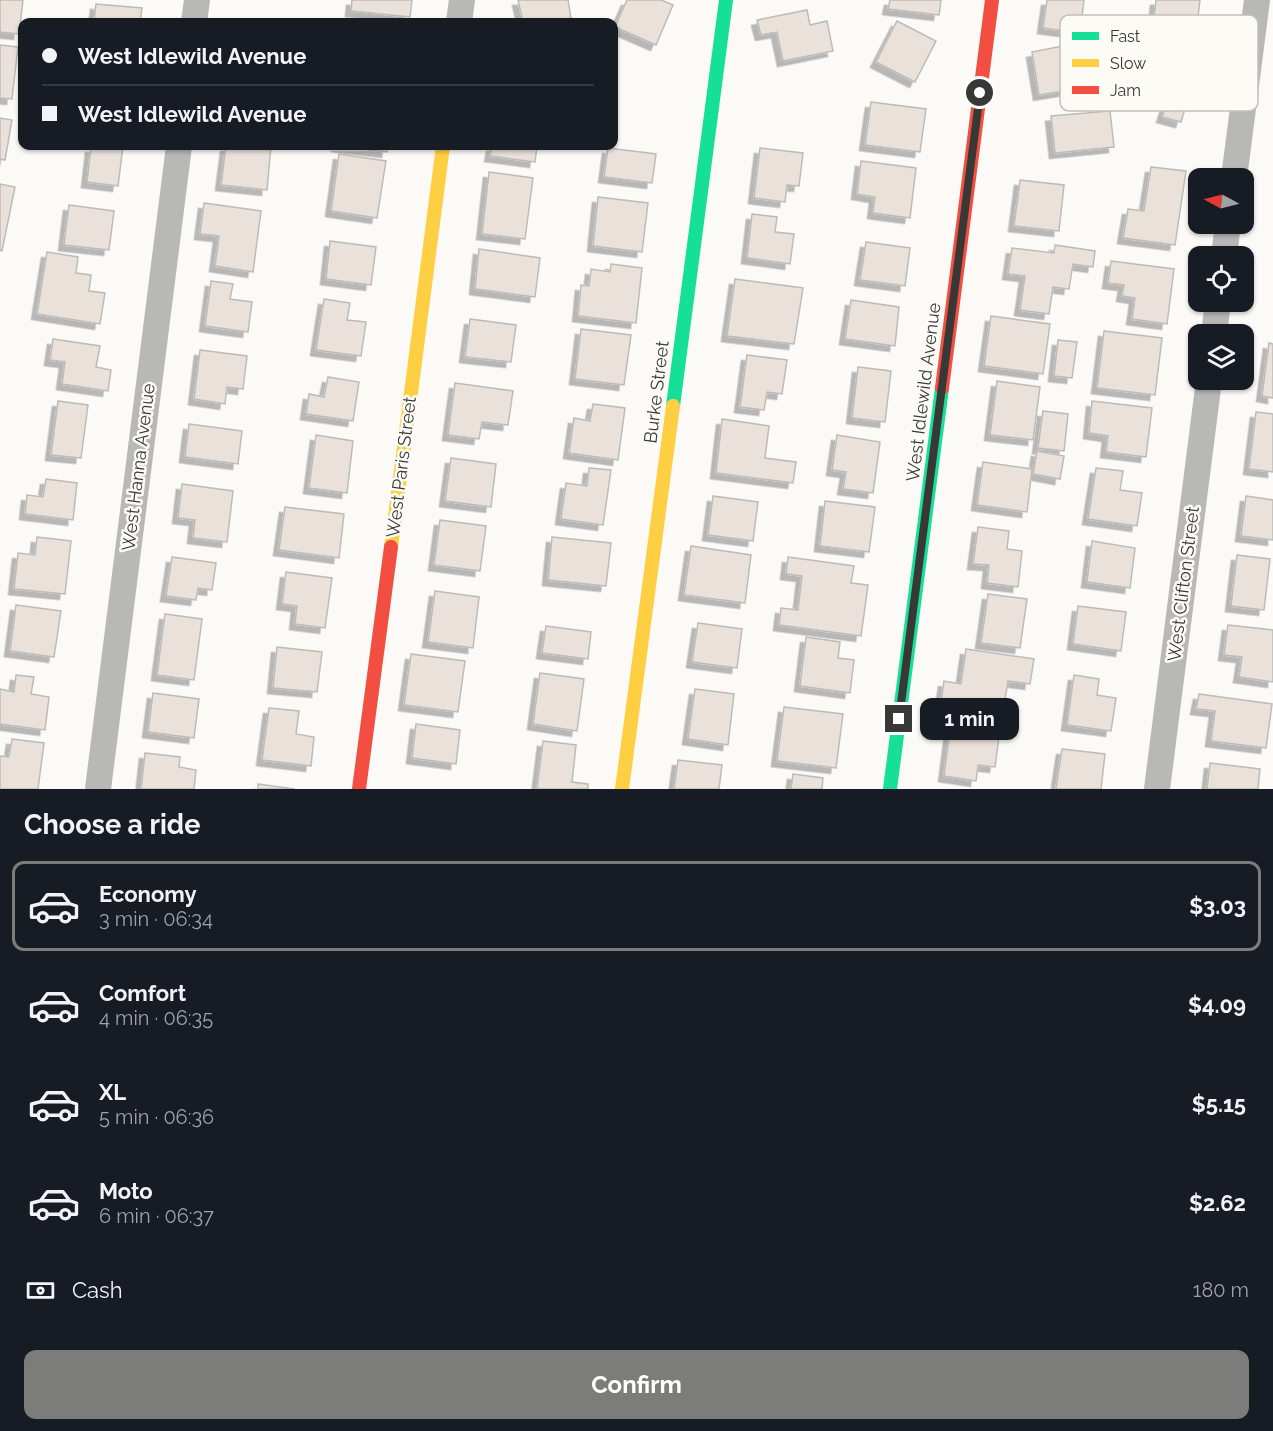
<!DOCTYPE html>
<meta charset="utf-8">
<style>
:root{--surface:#171b24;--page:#20242c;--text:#f1f3f6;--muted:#9ea1a6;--line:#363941;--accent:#7c7c7a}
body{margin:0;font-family:Raleway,sans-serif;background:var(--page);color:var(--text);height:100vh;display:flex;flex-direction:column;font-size:22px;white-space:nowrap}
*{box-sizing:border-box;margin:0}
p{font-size:20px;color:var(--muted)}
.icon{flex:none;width:33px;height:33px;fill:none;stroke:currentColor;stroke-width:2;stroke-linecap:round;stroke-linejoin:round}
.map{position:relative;height:789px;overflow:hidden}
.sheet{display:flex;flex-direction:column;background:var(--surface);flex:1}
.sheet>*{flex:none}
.guide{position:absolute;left:18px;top:18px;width:600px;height:132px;border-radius:12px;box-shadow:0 2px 4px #0004;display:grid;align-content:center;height:132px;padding:0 24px;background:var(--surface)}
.needle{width:39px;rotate:277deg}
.controls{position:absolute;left:1188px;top:168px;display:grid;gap:12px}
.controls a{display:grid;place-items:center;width:66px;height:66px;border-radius:12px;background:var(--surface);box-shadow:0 2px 4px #0004;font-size:30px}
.end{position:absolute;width:27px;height:27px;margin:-14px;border:8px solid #383836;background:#fff;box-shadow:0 0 0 3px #fff}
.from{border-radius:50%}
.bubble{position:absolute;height:42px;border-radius:12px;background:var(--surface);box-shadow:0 2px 4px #0004;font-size:20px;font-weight:700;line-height:42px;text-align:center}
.guide b{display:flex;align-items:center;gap:21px;height:57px;font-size:22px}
.guide b+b{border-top:2px solid var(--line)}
.guide i{width:15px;height:15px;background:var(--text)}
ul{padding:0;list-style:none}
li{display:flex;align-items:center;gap:18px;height:90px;margin:0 12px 9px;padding:0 12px;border:3px solid transparent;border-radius:12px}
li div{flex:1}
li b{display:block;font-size:22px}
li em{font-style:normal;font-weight:700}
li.active{border-color:var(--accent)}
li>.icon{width:54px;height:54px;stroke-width:1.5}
h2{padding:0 24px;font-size:27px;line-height:72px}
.pay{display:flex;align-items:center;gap:15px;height:66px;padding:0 24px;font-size:22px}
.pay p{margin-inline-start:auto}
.action{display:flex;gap:12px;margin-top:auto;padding:12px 24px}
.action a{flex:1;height:69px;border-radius:12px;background:var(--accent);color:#fff;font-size:24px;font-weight:700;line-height:69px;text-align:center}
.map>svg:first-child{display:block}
.building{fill:#eae1db;stroke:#bdbbb9;stroke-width:1.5;filter:url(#shadow)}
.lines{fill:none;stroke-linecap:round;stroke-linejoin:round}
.street{stroke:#b8b8b6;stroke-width:26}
.fast{stroke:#16e098;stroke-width:14}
.slow{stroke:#ffcf43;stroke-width:14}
.jam{stroke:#f24e42;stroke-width:14}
.route{stroke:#383836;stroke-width:8}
.labels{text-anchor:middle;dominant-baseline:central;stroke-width:5;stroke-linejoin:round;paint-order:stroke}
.street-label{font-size:18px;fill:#383836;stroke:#fcfbf6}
.key{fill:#fcfbf6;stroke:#c1c0bc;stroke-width:1.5}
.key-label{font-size:16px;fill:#383836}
</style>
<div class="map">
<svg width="1273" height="789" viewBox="0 0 1273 789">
<defs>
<filter id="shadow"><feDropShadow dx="-5.5" dy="5.5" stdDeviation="0" flood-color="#0004"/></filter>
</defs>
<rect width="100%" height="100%" fill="#fbfaf7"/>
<g class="building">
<path d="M0,0h23l-4,34 -19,-2z"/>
<path d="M352,0h60l-2,17 -59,-6z"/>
<path d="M518,0h50l3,18 -22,4h-26z"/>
<path d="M627,0h34l12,5 -17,40 -41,-18z"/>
<path d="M890,0h51l-2,15 -51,-6z"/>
<path d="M1047,0h37l-4,33 -37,-5z"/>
<path d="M1156,0h44l-6,49 -43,-5z"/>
<path d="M96,4l46,4 -2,14h-46z"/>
<path d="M807,10l3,15 17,-4 6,30 -50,10 -6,-29 -16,3 -4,-15z"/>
<path d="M897,21l39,20 -21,41 -39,-20z"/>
<path d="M0,45l18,2 -6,52 -12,-1z"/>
<path d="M1068,45l3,15 18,-3 5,29 -55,9 -7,-43z"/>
<path d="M1140,52l57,16 -16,54 -19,-5 6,-18 -20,-6 6,-18 -19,-5z"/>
<path d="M871,102l55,7 -6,43 -55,-7z"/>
<path d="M1110,111l4,36 -59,6 -4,-37z"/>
<path d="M0,118l12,2 -7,40 -5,-1z"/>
<path d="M107,146h16l-5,40 -31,-4 4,-35 16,2z"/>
<path d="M226,146h45l-4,44 -46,-5z"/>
<path d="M336,146h52l-1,6z"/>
<path d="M492,146h45l-2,16 -45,-6z"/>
<path d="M608,148l48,6 -4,29 -48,-6z"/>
<path d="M760,148l43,5 -4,33 -12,-1 -2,17 -31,-4z"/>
<path d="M339,154l47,7 -9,57 -46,-7z"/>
<path d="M861,161l55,7 -6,50 -37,-5 2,-16 -18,-3z"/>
<path d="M1151,167l35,4 -11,74 -52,-7 5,-29 16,2z"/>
<path d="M489,172l44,6 -8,61 -43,-5z"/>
<path d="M1020,180l44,5 -5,46 -45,-5z"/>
<path d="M0,184l15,3 -13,64 -2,-1z"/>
<path d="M598,197l50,6 -6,49 -49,-6z"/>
<path d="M204,203l57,8 -8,61 -38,-6 4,-30 -19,-2z"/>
<path d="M69,205l45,6 -5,39 -45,-5z"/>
<path d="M752,214l25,3 -2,15 19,2 -4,30 -43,-6z"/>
<path d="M330,241l46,6 -5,38 -45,-6z"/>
<path d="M866,242l44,6 -5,38 -45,-6z"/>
<path d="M1055,245l40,6 -2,16 -20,-3 -4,25 -16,-2 -4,27 -29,-4 5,-34 -17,-2 4,-26 42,5z"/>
<path d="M479,249l61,9 -5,39 -60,-8z"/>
<path d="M47,252l31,5 -2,16 15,2 -2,16 16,2 -5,31 -63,-10z"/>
<path d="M1111,261l63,8 -7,55 -35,-5 3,-21 -13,-2 2,-11 -16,-2z"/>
<path d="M611,264l31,4 -6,55 -58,-7 3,-31 8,1 2,-17 19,3z"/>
<path d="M735,279l68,9 -9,56 -67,-8z"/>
<path d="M211,281l22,3 -3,15 22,3 -4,30 -43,-6z"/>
<path d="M324,299l26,4 -3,17 19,2 -5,34 -45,-6z"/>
<path d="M851,300l48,7 -4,39 -50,-7z"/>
<path d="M991,316l59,8 -7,50 -59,-8z"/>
<path d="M470,319l46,6 -5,37 -46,-5z"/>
<path d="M581,329l50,6 -7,50 -49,-6z"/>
<path d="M1104,331l58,7 -7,57 -58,-7z"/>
<path d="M53,339l47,7 -4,21 15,3 -3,21 -46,-7 3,-22 -15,-2z"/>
<path d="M1058,340l19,2 -5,36 -18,-2z"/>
<path d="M1269,343l4,1v54l-11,-2z"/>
<path d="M200,350l47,6 -4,33 -16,-2 -2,17 -31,-5z"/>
<path d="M747,355l40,5 -5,34 -15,-2 -3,18 -24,-3z"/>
<path d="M858,367l33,4 -6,51 -33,-4z"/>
<path d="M328,377l31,5 -6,39 -47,-7 3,-20 15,3z"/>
<path d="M997,381l43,6 -7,53 -43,-5z"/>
<path d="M455,383l58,8 -5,34 -26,-3 -3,17 -31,-4z"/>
<path d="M58,401l30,4 -7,53 -30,-3z"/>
<path d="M1092,401l60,7 -6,49 -40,-5 2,-16 -19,-3z"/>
<path d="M593,404l32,4 -7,52 -49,-7 5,-35 16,3z"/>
<path d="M1043,411l25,3 -4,37 -26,-3z"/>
<path d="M1256,412l17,2v58l-24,-3z"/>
<path d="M722,419l47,7 -4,32 31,4 -3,21 -77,-10z"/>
<path d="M189,424l53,7 -4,33 -53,-7z"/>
<path d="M316,435l37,6 -6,52 -38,-5z"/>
<path d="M837,435l43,7 -7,51 -30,-4 3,-17 -14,-2z"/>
<path d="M1037,451l27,5 -4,23 -27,-5z"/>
<path d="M451,458l45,6 -5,43 -46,-6z"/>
<path d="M983,462l49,7 -5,43 -50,-7z"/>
<path d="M589,468l22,2 -8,55 -42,-6 5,-36 21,3z"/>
<path d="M1096,468l27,3 -3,19 22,3 -5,33 -49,-7z"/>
<path d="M46,479l31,4 -4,37 -48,-6 2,-19 16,2z"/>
<path d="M182,484l51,7 -6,51 -34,-4 2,-18 -17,-2z"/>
<path d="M713,496l45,6 -5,39 -45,-6z"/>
<path d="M1246,496l27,4v40l-32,-4z"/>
<path d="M825,501l50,6 -6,45 -49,-6z"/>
<path d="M285,507l59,7 -5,44 -60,-8z"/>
<path d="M440,520l46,6 -6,45 -46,-6z"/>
<path d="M978,527l31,4 -2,18 15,2 -4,36 -31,-4 2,-18 -16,-1z"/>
<path d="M37,537l34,4 -6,53 -51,-5 4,-36 17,2z"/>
<path d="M552,537l59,6 -5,43 -58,-6z"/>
<path d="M1092,541l43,7 -5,40 -43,-6z"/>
<path d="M691,546l60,9 -6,48 -61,-8z"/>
<path d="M1237,555l33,4 -6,51 -33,-4z"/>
<path d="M172,557l44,6 -4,27 -14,-2 -2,12 -30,-4z"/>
<path d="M788,557l66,9 -3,17 17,2 -7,51 -82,-11 2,-17 17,2 4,-34 -16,-2z"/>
<path d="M286,572l46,6 -7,50 -30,-4 2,-18 -15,-2z"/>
<path d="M435,591l44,6 -6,51 -45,-6z"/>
<path d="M988,594l39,5 -7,49 -39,-5z"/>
<path d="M16,605l45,6 -7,46 -44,-6z"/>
<path d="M1078,606l48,6 -5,39 -48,-7z"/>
<path d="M165,614l37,5 -8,61 -37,-5z"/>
<path d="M698,623l44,6 -5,39 -45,-6z"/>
<path d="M1228,625l45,5v52l-34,-5 3,-20 -18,-2z"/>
<path d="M546,626l45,6 -3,27 -46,-6z"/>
<path d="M806,637l34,5 -2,16 16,2 -4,33 -50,-7z"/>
<path d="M277,647l45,5 -5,40 -44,-4z"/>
<path d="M966,649l68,10 -4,25 -22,-3 -7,43 -62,-9 5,-34 17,3z"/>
<path d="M411,654l54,7 -7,51 -54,-7z"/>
<path d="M540,673l44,6 -7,52 -44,-7z"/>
<path d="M16,675l18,2 -3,17 18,3 -4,33 -45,-6v-35l14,3z"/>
<path d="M1074,675l25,4 -2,16 19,3 -5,33 -44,-6z"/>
<path d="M695,689l39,5 -6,51 -40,-6z"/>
<path d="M153,693l46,6 -5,39 -46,-6z"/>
<path d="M1199,694l73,10 -6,44 -55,-7 4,-30 -19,-2z"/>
<path d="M784,707l59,7 -7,54 -59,-7z"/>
<path d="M269,708l30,3 -3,23 18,3 -3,29 -49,-6z"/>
<path d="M416,724l44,6 -4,34 -44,-6z"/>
<path d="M950,730l49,7 -4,30 -17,-2 -2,16 -32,-5z"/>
<path d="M12,739l32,4 -6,46h-38v-33l9,1z"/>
<path d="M543,741l33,4 -4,37 16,2v5h-51z"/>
<path d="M1062,749l43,5 -4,35h-45z"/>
<path d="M145,753l35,4 -1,10 17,3 -2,19h-53z"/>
<path d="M678,760l44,5 -3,24h-45z"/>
<path d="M1210,763l50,6 -2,20h-51z"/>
<path d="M793,774l30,4 -1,11h-31z"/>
<path d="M258,784l37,5h-37z"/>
</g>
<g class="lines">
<g class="street">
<path d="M194,22l3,-22"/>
<path d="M459,22l3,-22"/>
<path d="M1234,178l23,-178"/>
<path d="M1224,256l4,-32"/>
<path d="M1214,334l4,-32"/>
<path d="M98,789l81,-643"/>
<path d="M1157,789l52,-409"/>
</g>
<g class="fast">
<path d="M673,406l53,-406"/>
<path d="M890,789l52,-401"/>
</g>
<g class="slow">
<path d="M391,547l52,-401"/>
<path d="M622,789l51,-383"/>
</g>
<g class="jam">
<path d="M942,388l50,-388"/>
<path d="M359,789l32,-242"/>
</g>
</g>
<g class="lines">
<path class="route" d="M899,719l81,-626"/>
</g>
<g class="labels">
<g class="street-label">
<text transform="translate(656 392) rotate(-83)">Burke Street</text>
<text transform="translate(923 392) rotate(-83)">West Idlewild Avenue</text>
<text transform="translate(138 467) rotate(-83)">West Hanna Avenue</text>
<text transform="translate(401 467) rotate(-83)">West Paris Street</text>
<text transform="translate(1183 584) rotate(-83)">West Clifton Street</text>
</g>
</g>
<rect x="1060" y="15" width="198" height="96" rx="9" class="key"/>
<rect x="1072" y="32" width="27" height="8" fill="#16e098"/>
<rect x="1072" y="59" width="27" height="8" fill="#ffcf43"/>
<rect x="1072" y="86" width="27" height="8" fill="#f24e42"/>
<g class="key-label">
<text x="1110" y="42">Fast</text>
<text x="1110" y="69">Slow</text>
<text x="1110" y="96">Jam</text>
</g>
</svg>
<div class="controls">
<a><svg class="needle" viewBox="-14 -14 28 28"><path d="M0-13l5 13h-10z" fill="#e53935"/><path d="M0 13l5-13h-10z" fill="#9ea1a6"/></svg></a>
<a><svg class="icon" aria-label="locate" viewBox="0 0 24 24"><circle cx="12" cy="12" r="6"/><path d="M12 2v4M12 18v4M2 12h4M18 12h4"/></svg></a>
<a><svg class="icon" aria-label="layers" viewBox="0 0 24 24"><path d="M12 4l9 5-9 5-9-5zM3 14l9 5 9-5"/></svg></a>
</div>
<i class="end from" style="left:980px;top:93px"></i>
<i class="end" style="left:899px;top:719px"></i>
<div class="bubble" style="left:920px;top:698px;width:99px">1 min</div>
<div class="guide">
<b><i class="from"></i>West Idlewild Avenue</b>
<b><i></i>West Idlewild Avenue</b>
</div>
</div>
<section class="sheet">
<h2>Choose a ride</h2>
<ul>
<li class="active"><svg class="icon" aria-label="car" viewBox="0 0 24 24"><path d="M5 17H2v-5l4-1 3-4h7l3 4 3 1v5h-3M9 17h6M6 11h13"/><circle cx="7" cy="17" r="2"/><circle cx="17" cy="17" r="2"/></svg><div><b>Economy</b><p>3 min · 06:34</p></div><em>$3.03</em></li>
<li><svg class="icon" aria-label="car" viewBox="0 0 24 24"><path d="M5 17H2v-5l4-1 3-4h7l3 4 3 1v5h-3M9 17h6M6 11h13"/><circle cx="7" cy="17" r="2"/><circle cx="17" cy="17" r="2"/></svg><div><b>Comfort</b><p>4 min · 06:35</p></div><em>$4.09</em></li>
<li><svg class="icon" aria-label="car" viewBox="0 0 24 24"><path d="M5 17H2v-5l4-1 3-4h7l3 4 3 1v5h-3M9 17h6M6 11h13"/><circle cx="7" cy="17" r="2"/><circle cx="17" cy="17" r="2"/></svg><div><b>XL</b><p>5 min · 06:36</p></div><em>$5.15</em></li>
<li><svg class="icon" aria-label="car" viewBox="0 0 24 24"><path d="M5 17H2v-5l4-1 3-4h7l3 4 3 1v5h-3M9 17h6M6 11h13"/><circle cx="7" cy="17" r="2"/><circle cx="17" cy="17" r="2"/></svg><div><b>Moto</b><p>6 min · 06:37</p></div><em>$2.62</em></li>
</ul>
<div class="pay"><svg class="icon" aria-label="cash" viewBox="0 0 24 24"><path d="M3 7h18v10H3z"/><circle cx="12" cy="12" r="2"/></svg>Cash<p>180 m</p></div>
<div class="action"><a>Confirm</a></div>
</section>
